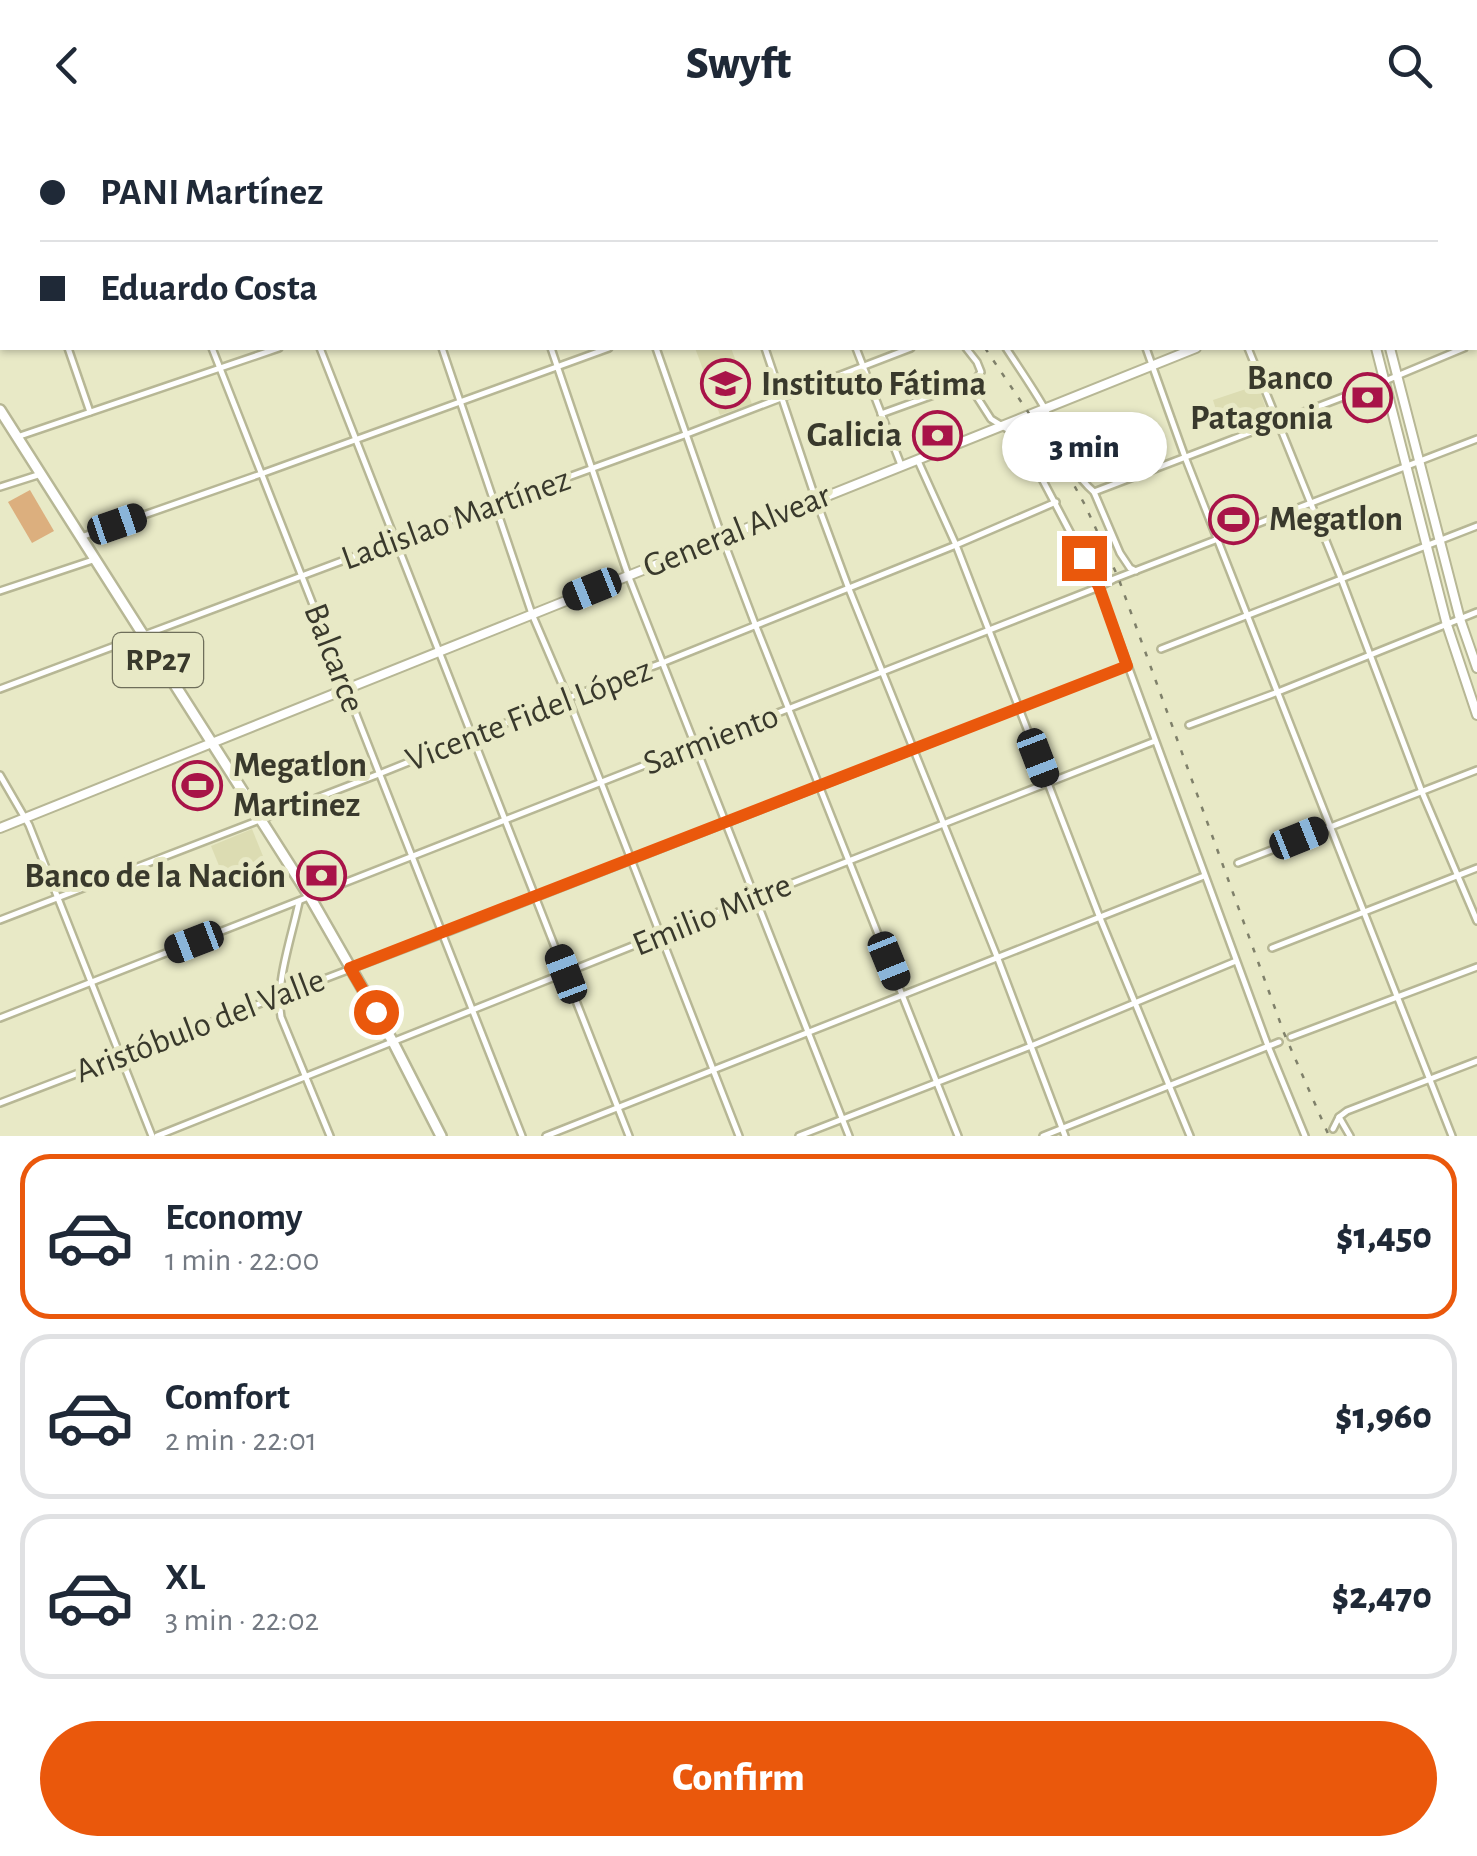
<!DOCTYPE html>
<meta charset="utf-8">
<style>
:root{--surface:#fff;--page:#f6f6f7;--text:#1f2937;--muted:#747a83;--line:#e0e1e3;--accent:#ea580c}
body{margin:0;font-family:"Alegreya Sans",sans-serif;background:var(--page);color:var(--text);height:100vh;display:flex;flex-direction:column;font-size:38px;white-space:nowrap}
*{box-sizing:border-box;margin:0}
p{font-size:32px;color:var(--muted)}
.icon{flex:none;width:55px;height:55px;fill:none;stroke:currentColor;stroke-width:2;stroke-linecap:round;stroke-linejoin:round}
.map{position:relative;height:1006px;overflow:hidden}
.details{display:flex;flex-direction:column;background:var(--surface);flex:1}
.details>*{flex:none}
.hud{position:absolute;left:0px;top:0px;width:1478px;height:220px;box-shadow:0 2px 8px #0004;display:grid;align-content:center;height:220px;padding:0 40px;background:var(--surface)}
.end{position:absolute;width:45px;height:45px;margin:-22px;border:12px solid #ea580c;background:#fff;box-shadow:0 0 0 5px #fff}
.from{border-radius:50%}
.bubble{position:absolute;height:70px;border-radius:35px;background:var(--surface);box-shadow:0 2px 8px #0004;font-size:32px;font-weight:800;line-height:70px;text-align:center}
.car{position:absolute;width:30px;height:60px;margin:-30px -15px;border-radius:12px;box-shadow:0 0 8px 2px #0007;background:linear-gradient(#222 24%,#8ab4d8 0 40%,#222 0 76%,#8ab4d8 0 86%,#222 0)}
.hud b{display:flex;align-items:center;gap:35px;height:95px;font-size:38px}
.hud b+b{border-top:2px solid var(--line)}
.hud i{width:25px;height:25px;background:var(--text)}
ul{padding:18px 0 0;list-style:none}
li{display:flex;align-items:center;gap:30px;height:165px;margin:0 20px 15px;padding:0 20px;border:5px solid var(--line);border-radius:30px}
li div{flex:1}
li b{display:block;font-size:38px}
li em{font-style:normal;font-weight:800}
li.on{border-color:var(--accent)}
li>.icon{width:90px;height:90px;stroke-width:1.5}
.primary-button{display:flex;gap:20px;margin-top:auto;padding:20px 40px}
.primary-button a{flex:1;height:115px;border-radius:60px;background:var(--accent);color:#fff;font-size:40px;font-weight:800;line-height:115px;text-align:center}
header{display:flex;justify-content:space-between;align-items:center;height:130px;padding:0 40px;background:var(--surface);font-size:45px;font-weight:800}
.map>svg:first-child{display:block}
.built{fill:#dcdcb2}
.garden{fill:#dcaf7e}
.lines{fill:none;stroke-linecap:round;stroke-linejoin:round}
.minor-casing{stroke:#b7b795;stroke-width:10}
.tertiary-casing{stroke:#b7b795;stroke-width:12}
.secondary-casing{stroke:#b7b795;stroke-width:12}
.primary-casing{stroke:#b7b795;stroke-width:14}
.minor{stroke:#fff;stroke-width:5}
.tertiary{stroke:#fff;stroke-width:8}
.secondary{stroke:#fff;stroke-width:8}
.primary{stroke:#fff;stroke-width:9}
.rail{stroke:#7f806a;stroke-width:2.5;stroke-dasharray:5 10;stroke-linecap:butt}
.route{stroke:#ea580c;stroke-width:12}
.labels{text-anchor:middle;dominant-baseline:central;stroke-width:10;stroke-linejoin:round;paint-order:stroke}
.shield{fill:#e8e9c6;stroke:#6e6e5a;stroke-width:2.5}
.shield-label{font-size:32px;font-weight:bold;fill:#39392c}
.poi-label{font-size:35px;font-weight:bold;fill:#39392c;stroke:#e8e9c6;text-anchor:end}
.street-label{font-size:35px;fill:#39392c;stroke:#e8e9c6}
</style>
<header><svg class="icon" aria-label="back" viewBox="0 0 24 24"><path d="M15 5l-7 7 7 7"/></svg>Swyft<svg class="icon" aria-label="search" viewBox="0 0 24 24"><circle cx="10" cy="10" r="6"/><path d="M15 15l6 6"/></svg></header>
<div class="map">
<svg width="1477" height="1006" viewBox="0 0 1477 1006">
<rect width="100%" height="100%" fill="#e8e9c6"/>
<g class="built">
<path d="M695,218h36l21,56 -32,11z"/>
<path d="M1258,255l9,27 -45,17 -9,-29z"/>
<path d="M252,699l13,32 -41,17 -13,-32z"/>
</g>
<path class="garden" d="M30,360l24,41 -22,12 -24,-41z"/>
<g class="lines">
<defs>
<g id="minor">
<path d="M38,0l1,2"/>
<path d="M125,0l1,2"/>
<path d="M235,0l1,2"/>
<path d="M477,0v2"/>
<path d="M584,0l1,2"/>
<path d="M691,0l1,2"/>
<path d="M824,0l1,2"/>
<path d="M864,0l2,2"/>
<path d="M966,0l1,2"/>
<path d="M1074,0l1,2"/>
<path d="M1177,0l1,2"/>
<path d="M1476,0l1,3"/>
<path d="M271,2l7,-2"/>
<path d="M352,2v-2"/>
<path d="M882,2l6,-2"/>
<path d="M1204,2l7,-2"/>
<path d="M1475,11l2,-1"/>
<path d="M0,99l2,-1"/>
<path d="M1475,213l2,-1"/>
<path d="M68,218l22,64"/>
<path d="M212,218l310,788"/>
<path d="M320,218l309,788"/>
<path d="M442,218l90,266 36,84 171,438"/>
<path d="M551,218l77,227 221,561"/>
<path d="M656,218l66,189 33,87 203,512"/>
<path d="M765,218l51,152 33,89 149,370 67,177"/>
<path d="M856,218l45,117"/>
<path d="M1006,218c13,20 27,40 39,61 15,28 24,62 49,83l26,61 10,15 6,3"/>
<path d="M1146,218l39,109 267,679"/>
<path d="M1248,218l93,230 81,214 55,129"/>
<path d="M968,253l23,36 29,18 79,150 169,459 37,90"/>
<path d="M881,284l94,-34 6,-8 -4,-10 -11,-14"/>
<path d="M17,307l262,-89"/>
<path d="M918,331l38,84 144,373 90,218"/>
<path d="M0,357l41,-13"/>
<path d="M1094,362l291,-111 79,-33"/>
<path d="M81,407l180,-63 348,-126"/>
<path d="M0,461l96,-32"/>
<path d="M1161,519l316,-123"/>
<path d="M0,559l494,-185 193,-70 224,-86"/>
<path d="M1189,595l89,-33 199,-80"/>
<path d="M0,645l29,50 123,311"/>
<path d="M1238,733l239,-93"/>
<path d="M299,772c-7,34 -24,81 -18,115l49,119"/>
<path d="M0,790l379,-146 189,-76 94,-35 294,-118 100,-43"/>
<path d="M1272,818l205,-80"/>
<path d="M0,888l1099,-431 15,-8 363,-140"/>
<path d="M1291,907l186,-70"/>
<path d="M0,973l442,-169 685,-268"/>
<path d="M1339,987l11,19"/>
<path d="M1333,999l6,-12 8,-6 130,-50"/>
<path d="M157,1006l503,-201 495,-194"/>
<path d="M546,1006l658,-260"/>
<path d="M799,1006l232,-90 205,-85"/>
<path d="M1043,1006l236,-94"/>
</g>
<g id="tertiary">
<path d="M554,2l8,-2"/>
<path d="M1475,108h2"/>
<path d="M0,198h2"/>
<path d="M0,698l1196,-480"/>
</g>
<g id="secondary">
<path d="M1317,0v2"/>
<path d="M1332,0l1,2"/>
<path d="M1376,218l71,277 30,90"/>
<path d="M1390,218l70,271 17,49"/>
</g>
<path id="primary" d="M0,280l310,487 83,145 48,94"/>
</defs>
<use href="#minor" class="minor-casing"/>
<use href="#tertiary" class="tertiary-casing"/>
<use href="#secondary" class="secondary-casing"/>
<use href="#primary" class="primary-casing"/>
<use href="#minor" class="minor"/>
<use href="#tertiary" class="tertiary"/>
<use href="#secondary" class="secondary"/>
<use href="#primary" class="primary"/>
<g class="rail">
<path d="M842,0l2,2"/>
<path d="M985,218l74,110 26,47 33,72 166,456 45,103"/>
</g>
</g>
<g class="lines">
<path class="route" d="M376,882l-26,-44 777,-302 -28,-79 -15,-29"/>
</g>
<defs>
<symbol id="school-ring" viewBox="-11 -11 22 22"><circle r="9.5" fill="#e8e9c6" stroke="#a81348" stroke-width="1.5"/><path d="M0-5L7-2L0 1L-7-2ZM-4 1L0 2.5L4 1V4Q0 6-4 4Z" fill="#a81348"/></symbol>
<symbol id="bank-ring" viewBox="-11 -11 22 22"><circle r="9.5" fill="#e8e9c6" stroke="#a81348" stroke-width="1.5"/><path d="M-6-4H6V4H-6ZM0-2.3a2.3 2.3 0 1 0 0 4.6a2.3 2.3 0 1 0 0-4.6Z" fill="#a81348"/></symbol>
<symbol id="stadium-ring" viewBox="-11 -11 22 22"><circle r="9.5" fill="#e8e9c6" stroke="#a81348" stroke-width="1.5"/><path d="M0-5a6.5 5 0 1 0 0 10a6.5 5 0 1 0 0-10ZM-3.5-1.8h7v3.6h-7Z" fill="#a81348"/></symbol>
</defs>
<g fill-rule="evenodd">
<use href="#school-ring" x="698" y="226" width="55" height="55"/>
<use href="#bank-ring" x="1340" y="240" width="55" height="55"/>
<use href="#bank-ring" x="910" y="278" width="55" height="55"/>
<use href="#stadium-ring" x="1206" y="362" width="55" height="55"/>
<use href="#stadium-ring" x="170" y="628" width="55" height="55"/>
<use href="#bank-ring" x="294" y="718" width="55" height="55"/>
</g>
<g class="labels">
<rect class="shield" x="113" y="503" width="90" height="54" rx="8"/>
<g class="shield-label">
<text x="158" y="530">RP27</text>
</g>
<g class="poi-label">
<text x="1333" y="248">Banco<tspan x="1333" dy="40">Patagonia</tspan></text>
<text x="761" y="254" text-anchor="start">Instituto Fátima</text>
<text x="902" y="305">Galicia</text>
<text x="1269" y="389" text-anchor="start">Megatlon</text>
<text x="233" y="635" text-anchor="start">Megatlon<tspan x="233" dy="40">Martinez</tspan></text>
<text x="286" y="746">Banco de la Nación</text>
</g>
<g class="street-label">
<text transform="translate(456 389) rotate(-20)">Ladislao Martínez</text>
<text transform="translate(737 401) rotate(-22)">General Alvear</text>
<text transform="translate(334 528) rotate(69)">Balcarce</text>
<text transform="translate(529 585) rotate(-21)">Vicente Fidel López</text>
<text transform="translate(711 610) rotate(-21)">Sarmiento</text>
<text transform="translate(712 785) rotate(-22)">Emilio Mitre</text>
<text transform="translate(200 896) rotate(-21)">Aristóbulo del Valle</text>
</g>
</g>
</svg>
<i class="end from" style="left:376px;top:882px"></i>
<i class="end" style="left:1084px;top:428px"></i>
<div class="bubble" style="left:1002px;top:282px;width:165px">3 min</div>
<i class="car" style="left:117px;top:394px;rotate:71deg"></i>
<i class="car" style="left:592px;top:459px;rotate:248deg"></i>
<i class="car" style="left:1038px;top:628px;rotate:159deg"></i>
<i class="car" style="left:1299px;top:708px;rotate:68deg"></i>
<i class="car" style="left:194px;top:812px;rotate:249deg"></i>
<i class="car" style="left:889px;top:831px;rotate:158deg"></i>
<i class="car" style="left:566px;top:844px;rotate:339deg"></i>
<div class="hud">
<b><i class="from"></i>PANI Martínez</b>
<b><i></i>Eduardo Costa</b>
</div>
</div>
<section class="details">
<ul>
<li class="on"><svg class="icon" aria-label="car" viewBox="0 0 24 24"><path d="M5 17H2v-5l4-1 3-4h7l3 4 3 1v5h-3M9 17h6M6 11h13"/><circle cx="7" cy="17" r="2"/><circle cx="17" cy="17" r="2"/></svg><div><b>Economy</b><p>1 min · 22:00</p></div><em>$1,450</em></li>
<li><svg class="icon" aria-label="car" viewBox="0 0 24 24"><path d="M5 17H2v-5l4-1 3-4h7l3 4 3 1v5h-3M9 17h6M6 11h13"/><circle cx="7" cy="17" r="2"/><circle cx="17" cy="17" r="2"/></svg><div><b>Comfort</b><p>2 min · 22:01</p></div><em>$1,960</em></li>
<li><svg class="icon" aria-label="car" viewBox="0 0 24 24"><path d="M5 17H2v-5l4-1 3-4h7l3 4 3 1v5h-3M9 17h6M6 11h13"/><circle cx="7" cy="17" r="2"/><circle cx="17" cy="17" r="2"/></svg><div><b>XL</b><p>3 min · 22:02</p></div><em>$2,470</em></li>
</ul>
<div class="primary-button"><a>Confirm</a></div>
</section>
